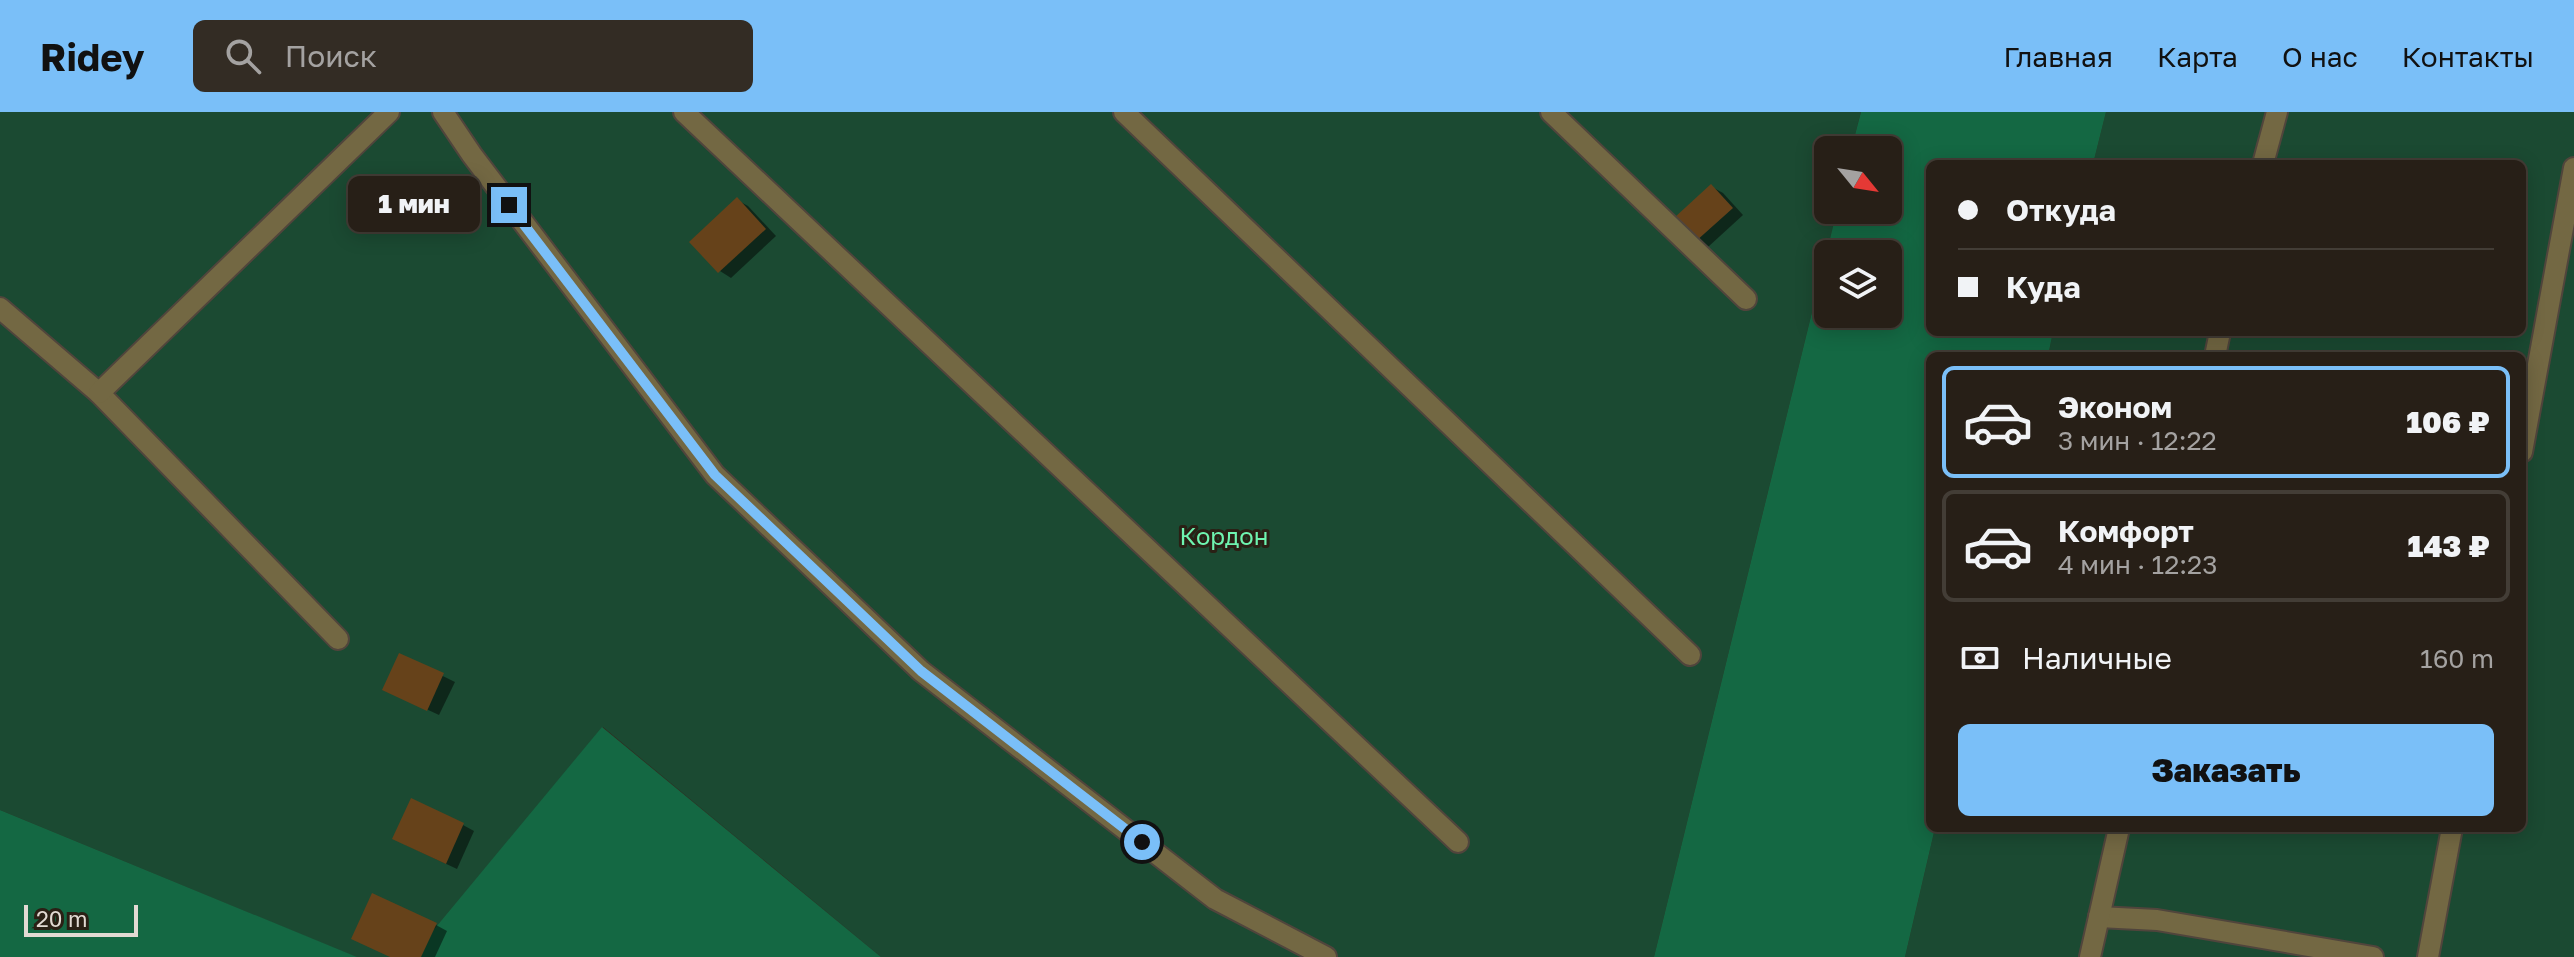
<!DOCTYPE html>
<html lang="ru">
<meta charset="utf-8">
<style>
:root{--surface:#271f17;--page:#332c24;--text:#f1f3f6;--muted:#a4a2a1;--line:#433d36;--accent:#7abff8}
body{margin:0;font-family:"Golos Text",sans-serif;background:var(--page);color:var(--text);height:100vh;display:flex;flex-direction:column;font-size:30px;white-space:nowrap}
*{box-sizing:border-box;margin:0}
p{font-size:26px;color:var(--muted)}
.icon{flex:none;width:44px;height:44px;fill:none;stroke:currentColor;stroke-width:2;stroke-linecap:round;stroke-linejoin:round}
.map{position:relative;flex:1;overflow:hidden}
.drawer{position:absolute;left:1926px;top:240px;width:600px;height:480px;display:flex;flex-direction:column;background:var(--surface);border-radius:12px;box-shadow:0 4px 20px #0003,0 0 0 2px var(--line)}
.drawer>*{flex:none}
.hud{position:absolute;left:1926px;top:48px;width:600px;height:176px;border-radius:12px;box-shadow:0 4px 20px #0003,0 0 0 2px var(--line);display:grid;align-content:center;height:176px;padding:0 32px;background:var(--surface)}
.needle{width:52px;rotate:120deg}
.fabs{position:absolute;left:1814px;top:24px;display:grid;gap:16px}
.fabs a{display:grid;place-items:center;width:88px;height:88px;border-radius:12px;background:var(--surface);box-shadow:0 4px 20px #0003,0 0 0 2px var(--line);font-size:40px}
.scale{position:absolute;left:24px;bottom:20px;width:114px;box-sizing:border-box;padding-left:8px;border:4px solid #e2dad3;border-top:0;font-size:22px;line-height:28px;white-space:nowrap;color:#e2dad3;-webkit-text-stroke:6px #2a2015;paint-order:stroke}
.end{position:absolute;width:36px;height:36px;margin:-18px;border:10px solid #7abff8;background:#111;box-shadow:0 0 0 4px #111}
.from{border-radius:50%}
.bubble{position:absolute;height:56px;border-radius:12px;background:var(--surface);box-shadow:0 4px 20px #0003,0 0 0 2px var(--line);font-size:26px;font-weight:800;line-height:56px;text-align:center}
.hud b{display:flex;align-items:center;gap:28px;height:76px;font-size:30px}
.hud b+b{border-top:2px solid var(--line)}
.hud i{width:20px;height:20px;background:var(--text)}
ul{padding:14px 0 0;list-style:none}
li{display:flex;align-items:center;gap:24px;height:112px;margin:0 16px 12px;padding:0 16px;border:4px solid var(--line);border-radius:12px}
li div{flex:1}
li b{display:block;font-size:30px}
li em{font-style:normal;font-weight:800}
li.active{border-color:var(--accent)}
li>.icon{width:72px;height:72px;stroke-width:1.5}
.pay{display:flex;align-items:center;gap:20px;height:88px;padding:0 32px;font-size:30px}
.pay p{margin-inline-start:auto}
.action{display:flex;gap:16px;margin-top:auto;padding:16px 32px}
.action a{flex:1;height:92px;border-radius:12px;background:var(--accent);color:#111;font-size:32px;font-weight:800;line-height:92px;text-align:center}
header{display:flex;align-items:center;gap:48px;box-sizing:border-box;height:112px;padding:0 40px;background:var(--accent);color:#111}
header strong{font-size:38px}
nav{display:flex;gap:44px;margin-inline-start:auto;font-size:28px}
.search{width:560px;height:72px;background:var(--page);display:flex;align-items:center;gap:20px;box-sizing:border-box;padding:0 28px;border-radius:12px;color:var(--muted);font-size:30px}
.map>svg:first-child{display:block}
.green{fill:#1b4a32}
.forest{fill:#146843;fill-rule:evenodd}
.shadow{fill:#0007}
.building{fill:#66421a}
.lines{fill:none;stroke-linecap:round;stroke-linejoin:round}
.minor-casing{stroke:#50453c;stroke-width:24}
.minor{stroke:#736843;stroke-width:20}
.route{stroke:#7abff8;stroke-width:10}
.labels{text-anchor:middle;dominant-baseline:central;stroke-width:6;stroke-linejoin:round;paint-order:stroke}
.park-label{font-size:24px;fill:#6ef4b0;stroke:#2a2015}
</style>
<header>
<strong>Ridey</strong>
<div class="search"><svg class="icon" aria-label="search" viewBox="0 0 24 24"><circle cx="10" cy="10" r="6"/><path d="M15 15l6 6"/></svg>Поиск</div>
<nav><a>Главная</a><a>Карта</a><a>О нас</a><a>Контакты</a></nav>
</header>
<div class="map">
<svg width="2574" height="845" viewBox="0 0 2574 845">
<rect width="100%" height="100%" fill="#34291f"/>
<g class="green">
<path d="M0,0h1861l-10,38h-23v60h9l-183,747h-773l-278,-230 -192,230h-55l-356,-147z"/>
<path d="M2106,0h468v845h-669l30,-129h587v-472h-474l5,-24h469v-168h-429z"/>
</g>
<g class="forest">
<path d="M1861,0h245l-13,52h-163v168h123l-5,24h-118v472h5l-30,129h-251l183,-747h51v-60h-37zM1828,142h60v60h-60z"/>
<path d="M602,615l279,230h-470z"/>
<path d="M0,698l357,147h-357z"/>
</g>
<g class="shadow">
<path d="M1712,75l11,6 20,22 -35,32 -12,-7z"/>
<path d="M737,88l11,6 28,30 -45,42 -11,-7z"/>
<path d="M400,543l55,27 -16,33 -43,-20z"/>
<path d="M463,713l11,6 -17,38 -51,-24z"/>
<path d="M436,813l11,6 -12,26h-43z"/>
</g>
<g class="building">
<path d="M1711,72l22,24 -38,34 -21,-24z"/>
<path d="M737,85l29,32 -48,44 -29,-31z"/>
<path d="M399,541l45,20 -17,38 -45,-21z"/>
<path d="M411,686l53,25 -18,41 -54,-25z"/>
<path d="M372,781l65,30 -16,34h-31l-39,-18z"/>
</g>
<g class="lines">
<defs>
<g id="minor">
<path d="M443,0l29,43 243,320 206,196 294,228 111,58"/>
<path d="M684,0l774,730"/>
<path d="M1124,0l566,543"/>
<path d="M1551,0l195,187"/>
<path d="M2263,52l14,-52"/>
<path d="M0,196l99,85 239,246"/>
<path d="M2215,244l5,-24"/>
<path d="M99,281l290,-281"/>
<path d="M2522,340l52,-284"/>
<path d="M2099,805l58,3 216,37"/>
<path d="M2090,845l29,-129"/>
<path d="M2428,845l24,-129"/>
</g>
</defs>
<use href="#minor" class="minor-casing"/>
<use href="#minor" class="minor"/>
</g>
<g class="lines">
<path class="route" d="M509,93l206,270 206,196 221,171"/>
</g>
<g class="labels">
<g class="park-label">
<text x="1224" y="423">Кордон</text>
</g>
</g>
</svg>
<div class="fabs">
<a><svg class="needle" viewBox="-14 -14 28 28"><path d="M0-13l5 13h-10z" fill="#e53935"/><path d="M0 13l5-13h-10z" fill="#a4a2a1"/></svg></a>
<a><svg class="icon" aria-label="layers" viewBox="0 0 24 24"><path d="M12 4l9 5-9 5-9-5zM3 14l9 5 9-5"/></svg></a>
</div>
<div class="scale">20 m</div>
<i class="end from" style="left:1142px;top:730px"></i>
<i class="end" style="left:509px;top:93px"></i>
<div class="bubble" style="left:348px;top:64px;width:132px">1 мин</div>
<div class="hud">
<b><i class="from"></i>Откуда</b>
<b><i></i>Куда</b>
</div>
<section class="drawer">
<ul>
<li class="active"><svg class="icon" aria-label="car" viewBox="0 0 24 24"><path d="M5 17H2v-5l4-1 3-4h7l3 4 3 1v5h-3M9 17h6M6 11h13"/><circle cx="7" cy="17" r="2"/><circle cx="17" cy="17" r="2"/></svg><div><b>Эконом</b><p>3 мин · 12:22</p></div><em>106 ₽</em></li>
<li><svg class="icon" aria-label="car" viewBox="0 0 24 24"><path d="M5 17H2v-5l4-1 3-4h7l3 4 3 1v5h-3M9 17h6M6 11h13"/><circle cx="7" cy="17" r="2"/><circle cx="17" cy="17" r="2"/></svg><div><b>Комфорт</b><p>4 мин · 12:23</p></div><em>143 ₽</em></li>
</ul>
<div class="pay"><svg class="icon" aria-label="cash" viewBox="0 0 24 24"><path d="M3 7h18v10H3z"/><circle cx="12" cy="12" r="2"/></svg>Наличные<p>160 m</p></div>
<div class="action"><a>Заказать</a></div>
</section>
</div>
